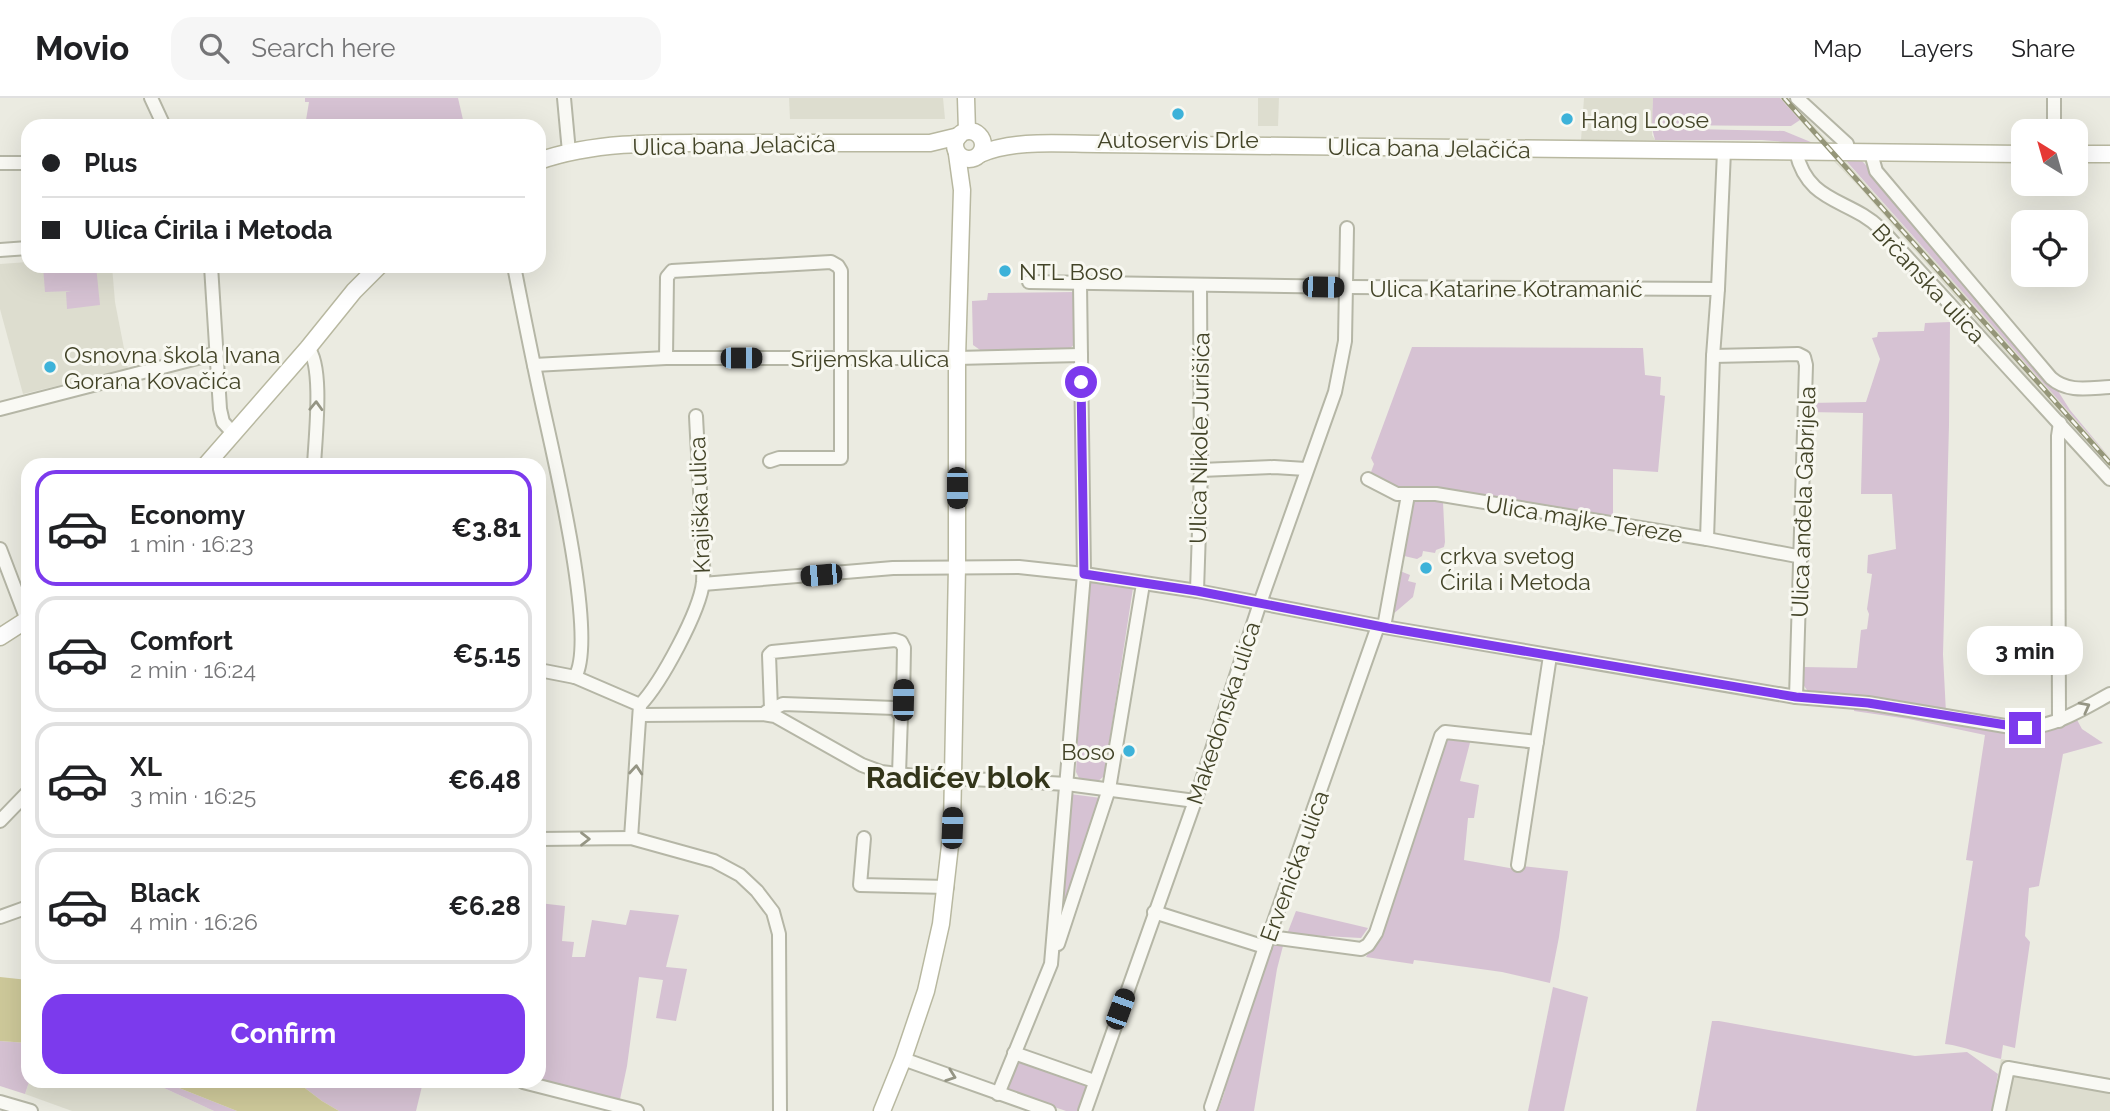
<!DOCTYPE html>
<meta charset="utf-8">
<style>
:root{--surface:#fff;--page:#f6f6f6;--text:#202124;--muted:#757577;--line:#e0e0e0;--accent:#7c3aed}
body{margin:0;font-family:Raleway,sans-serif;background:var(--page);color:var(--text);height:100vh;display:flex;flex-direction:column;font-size:26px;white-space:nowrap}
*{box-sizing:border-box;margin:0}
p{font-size:23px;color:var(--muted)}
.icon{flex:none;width:38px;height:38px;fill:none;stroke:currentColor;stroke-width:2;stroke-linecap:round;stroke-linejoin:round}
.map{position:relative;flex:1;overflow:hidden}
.drawer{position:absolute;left:21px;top:360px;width:525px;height:630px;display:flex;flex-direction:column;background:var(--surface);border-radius:21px;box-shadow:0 7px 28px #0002}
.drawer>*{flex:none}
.top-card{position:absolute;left:21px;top:21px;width:525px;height:154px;border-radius:21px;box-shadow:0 7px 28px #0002;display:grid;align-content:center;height:154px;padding:0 21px;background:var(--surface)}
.needle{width:46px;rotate:323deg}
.fabs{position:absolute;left:2011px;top:21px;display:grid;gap:14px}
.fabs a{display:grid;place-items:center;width:77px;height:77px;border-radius:14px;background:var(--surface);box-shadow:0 7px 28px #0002;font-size:35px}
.end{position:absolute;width:32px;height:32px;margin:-16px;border:9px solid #7c3aed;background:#fff;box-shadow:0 0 0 4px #fff}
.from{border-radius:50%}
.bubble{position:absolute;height:49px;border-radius:21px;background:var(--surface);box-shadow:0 7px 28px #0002;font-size:23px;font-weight:700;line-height:49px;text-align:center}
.car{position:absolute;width:21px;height:42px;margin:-21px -10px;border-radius:9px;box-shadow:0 0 5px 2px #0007;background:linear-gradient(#222 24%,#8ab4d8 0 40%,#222 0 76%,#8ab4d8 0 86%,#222 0)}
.top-card b{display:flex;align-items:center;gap:24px;height:66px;font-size:26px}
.top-card b+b{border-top:2px solid var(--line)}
.top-card i{width:18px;height:18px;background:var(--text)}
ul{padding:12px 0 0;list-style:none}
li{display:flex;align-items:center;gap:21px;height:116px;margin:0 14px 10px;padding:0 7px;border:4px solid var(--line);border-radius:21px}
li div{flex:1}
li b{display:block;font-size:26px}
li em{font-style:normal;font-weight:700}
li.current{border-color:var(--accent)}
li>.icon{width:63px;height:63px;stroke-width:1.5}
.action{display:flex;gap:14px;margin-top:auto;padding:14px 21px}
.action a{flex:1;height:80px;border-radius:21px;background:var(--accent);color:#fff;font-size:28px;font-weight:700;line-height:80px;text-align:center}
header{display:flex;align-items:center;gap:42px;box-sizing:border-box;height:98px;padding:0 35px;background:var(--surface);border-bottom:2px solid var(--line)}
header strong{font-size:33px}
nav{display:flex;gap:38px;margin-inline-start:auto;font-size:24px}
.search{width:490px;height:63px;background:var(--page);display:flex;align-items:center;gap:18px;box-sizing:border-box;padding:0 24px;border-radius:21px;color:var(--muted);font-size:26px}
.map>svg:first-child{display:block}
.built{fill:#ddddcf}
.green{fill:#d6c2d3}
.water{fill:#cec99a}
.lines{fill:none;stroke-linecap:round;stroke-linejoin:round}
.minor-casing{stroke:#b5b6a6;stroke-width:16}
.major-casing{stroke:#b8b8a0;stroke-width:19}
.minor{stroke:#f9f9f4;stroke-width:12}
.major{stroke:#fff;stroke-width:16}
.rail-casing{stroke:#959679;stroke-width:5}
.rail{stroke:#f8f8f1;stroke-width:2.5;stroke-dasharray:8;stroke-linecap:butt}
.oneway{stroke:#959584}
.route{stroke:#7c3aed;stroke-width:9}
.poi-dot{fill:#3db2d9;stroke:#f8f8f1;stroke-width:2.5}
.labels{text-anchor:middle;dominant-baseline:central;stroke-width:6;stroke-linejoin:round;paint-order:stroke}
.poi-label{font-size:23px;fill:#434428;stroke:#f8f8f1;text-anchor:start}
.street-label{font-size:23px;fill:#434428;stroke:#f8f8f1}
.district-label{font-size:30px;font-weight:bold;fill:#33351a;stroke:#f8f8f1}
</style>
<header>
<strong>Movio</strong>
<div class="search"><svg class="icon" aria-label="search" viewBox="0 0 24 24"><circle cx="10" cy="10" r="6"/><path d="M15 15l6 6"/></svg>Search here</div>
<nav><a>Map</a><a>Layers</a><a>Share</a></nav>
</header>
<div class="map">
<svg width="2110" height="1013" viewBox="0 0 2110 1013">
<rect width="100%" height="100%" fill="#ebebe1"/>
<g class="built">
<path d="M789,0h154l2,21h-155z"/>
<path d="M1258,0h21l-1,28h-20z"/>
<path d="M1584,0h69l-1,37 3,5h-74z"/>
<path d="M1780,0h9l230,257 91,103v14l-250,-284 -42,-43h4z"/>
<path d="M28,164v4h84l3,36 13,67 -105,25 -23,-85v-45z"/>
<path d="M2001,961l109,19v33h-118z"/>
<path d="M29,984h122l63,29h-142l-47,-17z"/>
</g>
<g class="green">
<path d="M305,0h153l6,26 -11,2h-148l4,-24h-4z"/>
<path d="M1653,0h127l20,22 -9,6 -139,-1z"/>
<path d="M1652,30l132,3 34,14 -56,-5h-107z"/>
<path d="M1841,57l20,5 3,3 194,228 12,19 40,48z"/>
<path d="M43,168h53l4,39 -33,4 -1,-17 5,-1 -26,1z"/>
<path d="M1075,194l1,50 -8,9 -85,1 -10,-7 -1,-44 15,-1 1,-7z"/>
<path d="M1950,224l-1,103 -6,230 3,58 -139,-23 -5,-7 1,-16 54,1 4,-38 6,-1 2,-15 -2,-5 5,-35 -5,-1 1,-18 28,-6 -4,-55h-31l2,-81 -55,-1v-9l58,-1 14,-43 -8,-21 5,-1 1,-5 46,-1 1,-8z"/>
<path d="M1412,249l231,1 2,27 16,2 -1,18 5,1 -7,76 -45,-3v52l-209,-29 -25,-13 -8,-7 3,-8 -3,-6z"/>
<path d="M1415,399l28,5 2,40 -1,5 -8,3 -1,3 -12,-2 -1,5 -5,3 -17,-4 10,-55z"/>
<path d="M1400,473l10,4 -2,6 8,2 -3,14 -21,18z"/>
<path d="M1087,484l46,6 -29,188 -8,7 -16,-3 -4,-8z"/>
<path d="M1855,607l137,23 84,-10 6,11 21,14 -40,11 -24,132 -10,2 -4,48 5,6 -15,106 -12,-3 -2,14c-20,-4 -36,-13 -56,-15l28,-183 -7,-1 19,-125 -76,-16 -55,-8z"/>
<path d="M1472,637l-12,46 19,4 -5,33h-6l-4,42 57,10 1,-4 46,5 -9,66 -9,46 -48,-11 -79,-11 -9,-1 -1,4 -47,-7 14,-24 65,-195z"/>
<path d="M1070,696l31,4 -38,112 -2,-1z"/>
<path d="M539,805l26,3 -3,35 12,1 -2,15h13l7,-37 34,5 4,-15 49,5 -13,52 21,2 -11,52 -20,-3 7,-38 -24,-3 -12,89 -8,38 -73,-20v-3l-7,-2z"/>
<path d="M1296,813l72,17 -7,10 -74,-4z"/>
<path d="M1272,844h12l-7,27 -23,142h-36l7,-20 -5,-2z"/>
<path d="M1553,889l35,10 -24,114h-36z"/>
<path d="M1712,923h7l196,35 52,-4 31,22 -6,37h-296z"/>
<path d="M0,943l28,2 1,39 -4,12 -25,-8z"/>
<path d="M1019,963l70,24 -8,26h-15l-58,-20 -2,-3z"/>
<path d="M151,984h13l73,29h-23z"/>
<path d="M297,984h126l-7,29h-77l-17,-10z"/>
</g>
<g class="water">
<path d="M0,879l28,3v63l-28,-2z"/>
<path d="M164,984h133l25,19 17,10h-102z"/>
</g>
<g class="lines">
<defs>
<g id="minor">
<path d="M151,0l13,28"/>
<path d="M564,0l5,54"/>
<path d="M1797,0l50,46 2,8"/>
<path d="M2054,0v33"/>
<path d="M1796,54c12,52 53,46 85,77l229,250"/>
<path d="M1871,55l5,18 175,207c17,15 38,10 59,9"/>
<path d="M0,65h28"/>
<path d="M0,152l28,-2"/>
<path d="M211,168l9,143 3,13 10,11"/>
<path d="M514,168c9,46 18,91 28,137 11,51 56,235 33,274"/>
<path d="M1029,184l318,5 371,2 6,-138"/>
<path d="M308,250c16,18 7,92 6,118"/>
<path d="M1713,258l85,-2 6,3 2,8 -10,332"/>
<path d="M666,260l1,-81 5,-6 159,-9 7,4 3,5v187h-62l-9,3"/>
<path d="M534,267l132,-7h291l124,-3"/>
<path d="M0,311l217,-56"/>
<path d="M1201,372l73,-3 32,2"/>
<path d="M1368,381l29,15h39l271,45 95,18"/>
<path d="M1707,441l6,-183 5,-67"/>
<path d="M0,451l27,71"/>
<path d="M703,486l190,-16 126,-1 65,7 113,17 187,36 412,70 72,6 149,25c35,1 64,-18 93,-34"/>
<path d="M1197,493l4,-121 -1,-184"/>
<path d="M1384,529l24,-132"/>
<path d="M539,572l36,7 65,28 -9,133"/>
<path d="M640,607c21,-22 60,-94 63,-123 1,-14 -1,-29 -1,-43 -1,-41 -4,-82 -6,-123"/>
<path d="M771,611l-2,-54 3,-3 123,-12 6,2 3,6 -1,52 -6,10"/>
<path d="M766,614l17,-8 112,4 6,8 -2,58"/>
<path d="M641,617l122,-1 12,2 87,49 19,7 34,4 152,8 128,17"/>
<path d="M2059,623l-1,-285 2,-13"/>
<path d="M0,723l28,-29"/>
<path d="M864,740l-4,47 87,2"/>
<path d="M539,741l92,-1 83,23 26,14 17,16 16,21 6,22 1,177"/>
<path d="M1518,767l32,-209"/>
<path d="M1154,814l111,35"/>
<path d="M0,819l28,-10"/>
<path d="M1270,839l91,12 7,-4 8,-12 65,-197 4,-4 92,10"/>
<path d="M1058,846l51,-155 34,-205"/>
<path d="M1014,955l80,28"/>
<path d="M903,961l146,52"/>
<path d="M523,984l114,29"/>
<path d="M998,996l53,-130 33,-390 -4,-290"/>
<path d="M0,1004l31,9"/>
<path d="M1211,1009l54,-160 113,-321"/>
<path d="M1085,1013l110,-310 65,-198 75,-211 10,-51 2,-113"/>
<path d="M1999,1013l9,-43 102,18"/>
</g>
<g id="major">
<path d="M966,0l1,33"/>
<circle cx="969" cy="47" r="14"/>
<path d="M980,56c36,-15 80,-10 118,-10l925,10"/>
<path d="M2076,56h34"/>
<path d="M539,63c60,-21 129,-18 192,-18 66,0 133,0 199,0l29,-7"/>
<path d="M205,368l103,-118 46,-57 25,-25"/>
<path d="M0,539l28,-18"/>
<path d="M882,1013l21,-52 23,-68 15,-67 11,-96 5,-262v-208l5,-168 -5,-36"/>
</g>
</defs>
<use href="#minor" class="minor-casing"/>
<use href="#major" class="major-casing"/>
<use href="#minor" class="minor"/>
<use href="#major" class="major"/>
<defs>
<path id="rail" d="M1784,0l326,365"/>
</defs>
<use href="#rail" class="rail-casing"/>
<use href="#rail" class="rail"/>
</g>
<defs><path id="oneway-chevron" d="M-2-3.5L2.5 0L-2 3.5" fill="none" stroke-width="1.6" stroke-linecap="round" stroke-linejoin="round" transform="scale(1.75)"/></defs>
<g class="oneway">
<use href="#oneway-chevron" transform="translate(316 308) rotate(-88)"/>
<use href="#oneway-chevron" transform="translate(2085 609) rotate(-28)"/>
<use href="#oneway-chevron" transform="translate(636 672) rotate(-85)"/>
<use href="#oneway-chevron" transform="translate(585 741)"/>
<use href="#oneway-chevron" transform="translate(951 978) rotate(20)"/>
</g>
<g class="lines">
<path class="route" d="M1081,284l3,192 113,17 191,37 408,69 72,6 157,25"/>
</g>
<g class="poi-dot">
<circle cx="1178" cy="16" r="7"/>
<circle cx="1567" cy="21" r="7"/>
<circle cx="1005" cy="173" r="7"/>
<circle cx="50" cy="269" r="7"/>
<circle cx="1426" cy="470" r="7"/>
<circle cx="1129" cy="653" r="7"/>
</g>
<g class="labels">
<g class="poi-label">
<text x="1581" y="21">Hang Loose</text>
<text x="1178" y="41" text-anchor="middle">Autoservis Drle</text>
<text x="1019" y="173">NTL Boso</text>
<text x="64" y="256">Osnovna škola Ivana<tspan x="64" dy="26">Gorana Kovačića</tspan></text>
<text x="1440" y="457">crkva svetog<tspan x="1440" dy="26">Ćirila i Metoda</tspan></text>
<text x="1115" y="653" text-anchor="end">Boso</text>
</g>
<g class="street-label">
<text transform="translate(734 47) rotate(-1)">Ulica bana Jelačića</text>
<text transform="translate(1429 50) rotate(1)">Ulica bana Jelačića</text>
<text transform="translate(1929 185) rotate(47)">Brčanska ulica</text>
<text x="1506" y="190">Ulica Katarine Kotramanić</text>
<text x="870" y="260">Srijemska ulica</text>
<text transform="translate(1199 340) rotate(-89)">Ulica Nikole Jurišića</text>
<text transform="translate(1803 404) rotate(-88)">Ulica anđela Gabrijela</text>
<text transform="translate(699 407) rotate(-92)">Krajiška ulica</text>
<text transform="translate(1584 421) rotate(9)">Ulica majke Tereze</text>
<text transform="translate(1223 615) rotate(-72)">Makedonska ulica</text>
<text transform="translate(1294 768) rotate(-70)">Ervenička ulica</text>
</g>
<g class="district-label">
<text x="958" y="679">Radićev blok</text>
</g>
</g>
</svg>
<div class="fabs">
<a><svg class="needle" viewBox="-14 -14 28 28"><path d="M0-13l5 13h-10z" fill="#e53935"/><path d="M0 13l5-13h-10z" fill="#757577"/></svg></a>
<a><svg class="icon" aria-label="locate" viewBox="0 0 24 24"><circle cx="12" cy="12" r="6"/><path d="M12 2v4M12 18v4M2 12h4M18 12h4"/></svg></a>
</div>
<i class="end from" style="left:1081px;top:284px"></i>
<i class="end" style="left:2025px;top:630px"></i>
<div class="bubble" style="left:1967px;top:528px;width:116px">3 min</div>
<i class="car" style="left:1323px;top:189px;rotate:91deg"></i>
<i class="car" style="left:741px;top:260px;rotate:90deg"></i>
<i class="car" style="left:957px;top:390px;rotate:180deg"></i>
<i class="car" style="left:821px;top:477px;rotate:265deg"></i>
<i class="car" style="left:903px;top:602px;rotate:1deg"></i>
<i class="car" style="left:952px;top:730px;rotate:2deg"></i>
<i class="car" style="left:1120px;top:911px;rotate:20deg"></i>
<div class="top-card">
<b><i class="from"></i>Plus</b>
<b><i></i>Ulica Ćirila i Metoda</b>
</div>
<section class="drawer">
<ul>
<li class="current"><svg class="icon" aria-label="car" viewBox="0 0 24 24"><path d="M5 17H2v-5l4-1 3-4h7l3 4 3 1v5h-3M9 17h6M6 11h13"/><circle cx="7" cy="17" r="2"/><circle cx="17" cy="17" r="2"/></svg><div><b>Economy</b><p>1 min · 16:23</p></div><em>€3.81</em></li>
<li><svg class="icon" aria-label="car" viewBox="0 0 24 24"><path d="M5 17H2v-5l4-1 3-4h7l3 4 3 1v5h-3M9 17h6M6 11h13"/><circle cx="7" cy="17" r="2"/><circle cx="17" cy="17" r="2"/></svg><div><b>Comfort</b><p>2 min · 16:24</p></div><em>€5.15</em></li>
<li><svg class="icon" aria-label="car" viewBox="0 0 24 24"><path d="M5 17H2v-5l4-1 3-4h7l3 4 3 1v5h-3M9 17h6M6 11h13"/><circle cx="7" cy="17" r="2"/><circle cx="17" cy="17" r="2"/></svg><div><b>XL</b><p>3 min · 16:25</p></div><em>€6.48</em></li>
<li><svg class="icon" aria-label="car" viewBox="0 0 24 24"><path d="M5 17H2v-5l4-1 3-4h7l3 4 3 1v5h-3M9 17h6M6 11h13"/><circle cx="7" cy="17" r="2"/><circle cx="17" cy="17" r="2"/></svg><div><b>Black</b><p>4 min · 16:26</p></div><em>€6.28</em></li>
</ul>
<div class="action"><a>Confirm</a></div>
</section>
</div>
